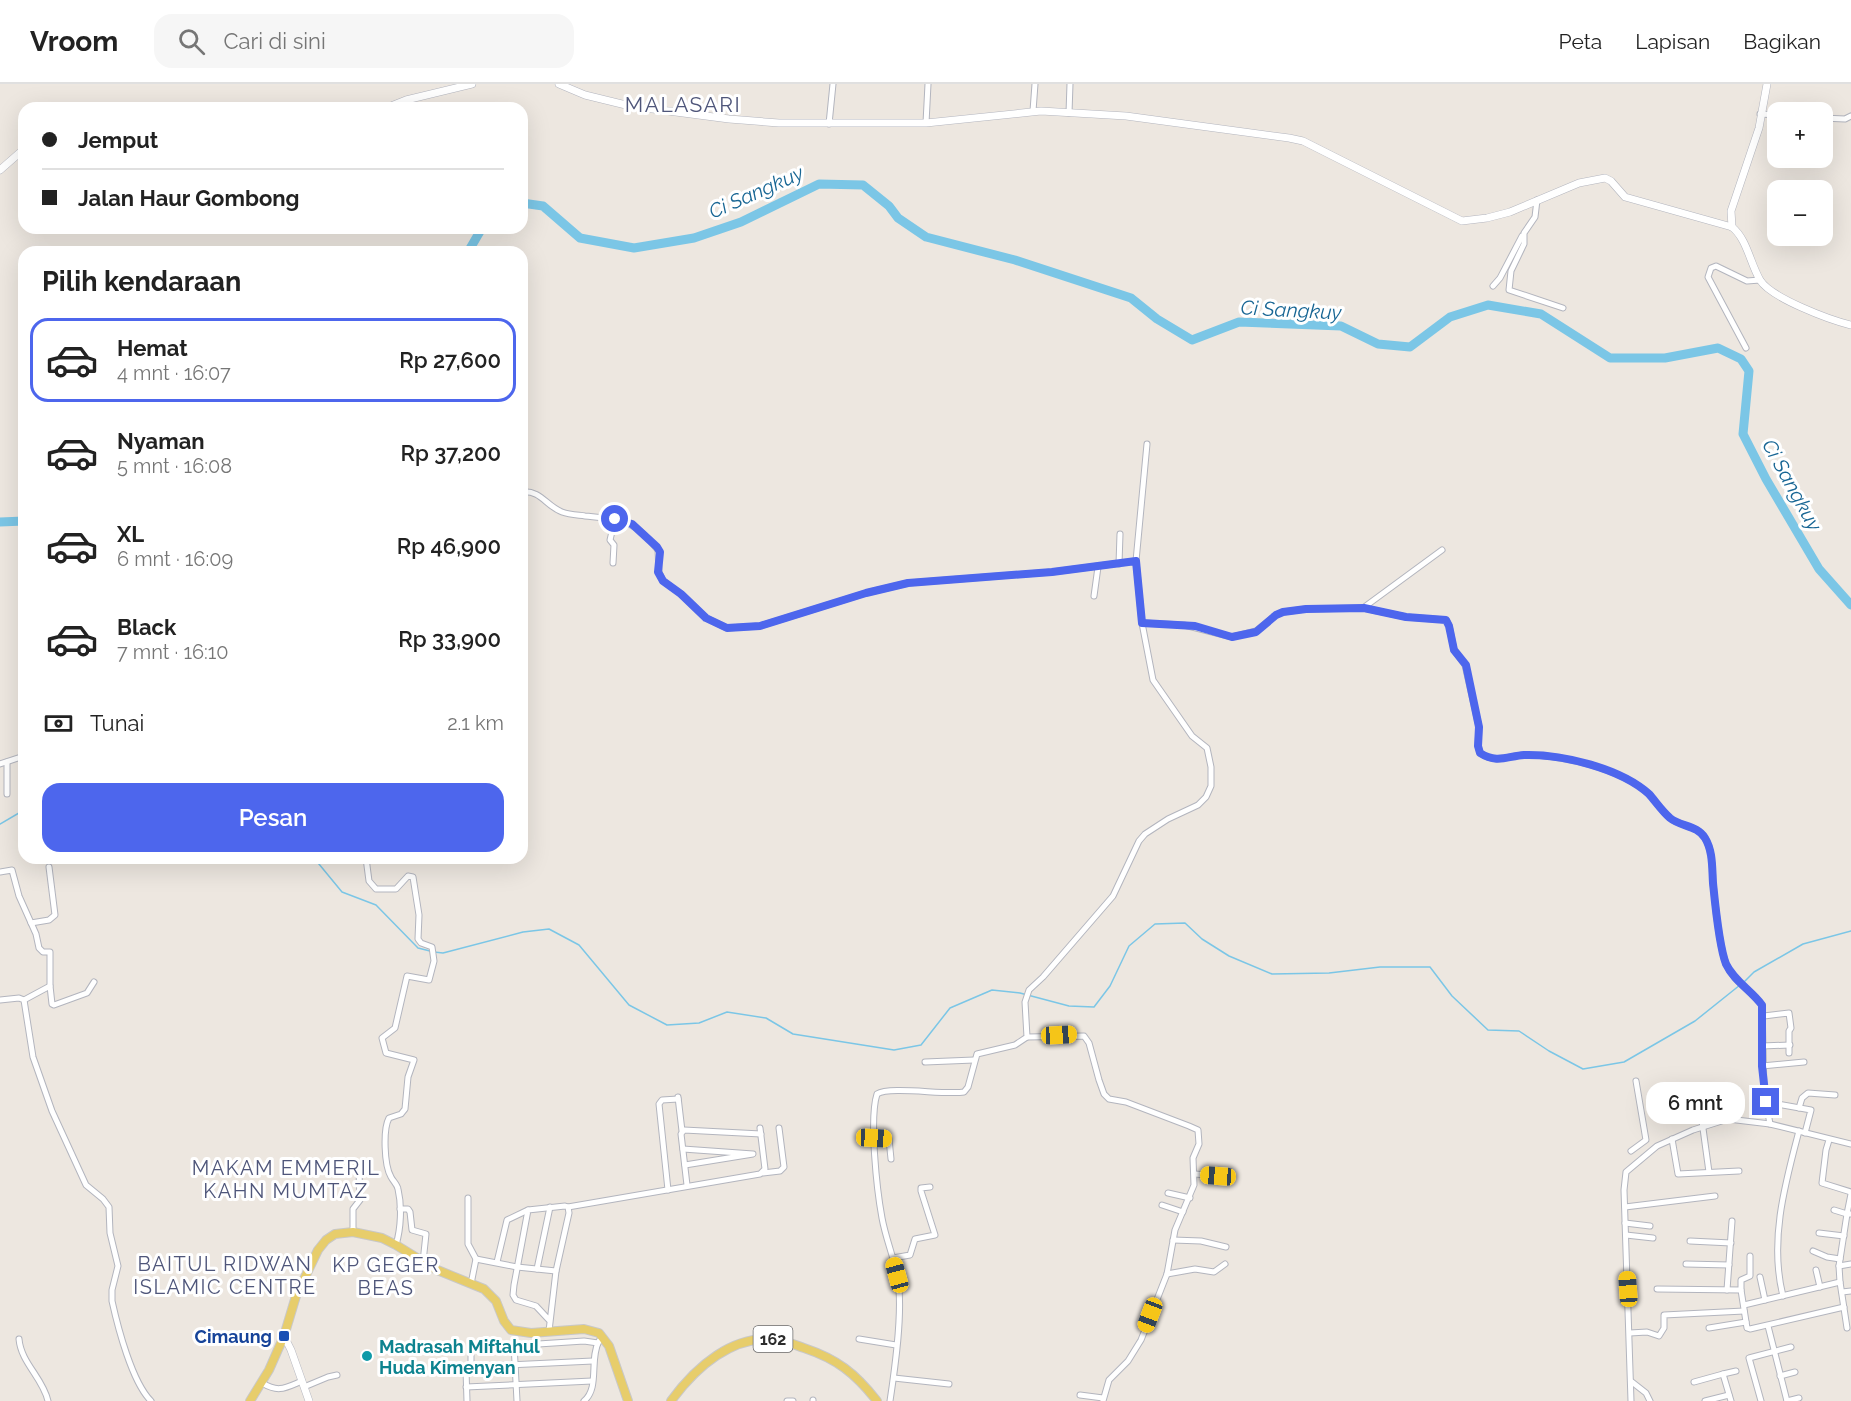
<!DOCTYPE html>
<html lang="id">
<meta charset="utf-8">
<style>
:root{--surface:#fff;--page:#f6f6f6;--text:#222;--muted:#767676;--line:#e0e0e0;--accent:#4d66ed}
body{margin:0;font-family:Raleway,sans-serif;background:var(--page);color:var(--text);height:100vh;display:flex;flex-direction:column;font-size:22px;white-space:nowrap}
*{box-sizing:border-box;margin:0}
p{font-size:20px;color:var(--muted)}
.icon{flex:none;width:33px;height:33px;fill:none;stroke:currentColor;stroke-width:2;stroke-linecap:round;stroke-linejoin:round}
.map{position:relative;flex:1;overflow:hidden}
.details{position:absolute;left:18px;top:162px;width:510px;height:618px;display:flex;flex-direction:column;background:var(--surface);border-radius:18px;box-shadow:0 6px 24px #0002}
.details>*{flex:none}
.guide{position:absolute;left:18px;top:18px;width:510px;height:132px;border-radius:18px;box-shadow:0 6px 24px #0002;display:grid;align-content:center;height:132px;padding:0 24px;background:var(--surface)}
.tools{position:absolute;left:1767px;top:18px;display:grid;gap:12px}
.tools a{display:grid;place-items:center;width:66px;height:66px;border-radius:12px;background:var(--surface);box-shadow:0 6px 24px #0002;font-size:30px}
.end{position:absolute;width:27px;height:27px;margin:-14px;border:8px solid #4d66ed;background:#fff;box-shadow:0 0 0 3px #fff}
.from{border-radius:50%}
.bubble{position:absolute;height:42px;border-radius:18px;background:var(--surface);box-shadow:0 6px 24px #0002;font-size:20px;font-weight:600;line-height:42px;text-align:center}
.car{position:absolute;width:18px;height:36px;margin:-18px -9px;border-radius:8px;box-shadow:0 0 4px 2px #0007;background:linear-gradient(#f5c518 24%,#345 0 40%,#f5c518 0 76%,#345 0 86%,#f5c518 0)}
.guide b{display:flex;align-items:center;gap:21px;height:57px;font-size:22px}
.guide b+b{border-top:2px solid var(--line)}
.guide i{width:15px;height:15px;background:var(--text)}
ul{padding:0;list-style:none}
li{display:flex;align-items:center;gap:18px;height:84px;margin:0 12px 9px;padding:0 12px;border:3px solid transparent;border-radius:18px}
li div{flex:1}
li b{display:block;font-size:22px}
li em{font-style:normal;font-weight:600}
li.active{border-color:var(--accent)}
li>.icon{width:54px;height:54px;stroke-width:1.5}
h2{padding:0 24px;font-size:27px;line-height:72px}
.pay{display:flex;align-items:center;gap:15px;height:66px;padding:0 24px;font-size:22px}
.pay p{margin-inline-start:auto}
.cta{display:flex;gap:12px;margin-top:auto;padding:12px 24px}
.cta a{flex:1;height:69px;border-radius:18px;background:var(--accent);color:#fff;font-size:24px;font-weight:600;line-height:69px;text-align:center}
header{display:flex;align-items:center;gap:36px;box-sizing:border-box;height:84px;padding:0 30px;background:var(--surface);border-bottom:2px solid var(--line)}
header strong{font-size:28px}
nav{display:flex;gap:33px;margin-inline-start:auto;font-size:21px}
.search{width:420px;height:54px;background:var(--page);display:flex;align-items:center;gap:15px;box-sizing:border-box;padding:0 21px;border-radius:18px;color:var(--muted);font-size:22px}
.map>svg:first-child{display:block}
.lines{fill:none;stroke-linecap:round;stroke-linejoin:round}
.stream{stroke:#7bc6e6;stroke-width:1.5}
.river{stroke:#7bc6e6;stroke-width:9}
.minor-casing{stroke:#b3b5be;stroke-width:7}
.tertiary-casing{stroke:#b3b5be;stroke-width:8}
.primary-casing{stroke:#c8c8c8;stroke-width:10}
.minor{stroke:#fff;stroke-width:5}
.tertiary{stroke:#fff;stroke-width:7}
.primary{stroke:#e7cd6b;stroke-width:8}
.route{stroke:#4d66ed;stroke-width:8}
.transit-dot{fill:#1a4fb4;stroke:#fff;stroke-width:2}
.culture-dot{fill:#0f9aa8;stroke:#fff;stroke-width:2}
.labels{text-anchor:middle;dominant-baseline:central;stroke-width:6;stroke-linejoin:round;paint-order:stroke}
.shield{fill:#fff;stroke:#6b6b6b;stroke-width:1.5}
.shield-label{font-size:16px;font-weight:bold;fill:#2c2c2c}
.transit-label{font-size:18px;font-weight:bold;fill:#164399;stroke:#fff;text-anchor:end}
.culture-label{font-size:18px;font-weight:bold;fill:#0d838f;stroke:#fff;text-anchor:start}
.water-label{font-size:20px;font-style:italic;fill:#186694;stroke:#fff}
.neighbourhood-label{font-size:20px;letter-spacing:1.5px;fill:#4f567a;stroke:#fff}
.quarter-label{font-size:21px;letter-spacing:1.5px;fill:#4f567a;stroke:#fff}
</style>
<header>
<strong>Vroom</strong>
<div class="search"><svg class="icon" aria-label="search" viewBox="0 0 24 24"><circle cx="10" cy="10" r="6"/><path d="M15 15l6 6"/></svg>Cari di sini</div>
<nav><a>Peta</a><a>Lapisan</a><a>Bagikan</a></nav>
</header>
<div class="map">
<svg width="1851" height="1317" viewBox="0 0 1851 1317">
<rect width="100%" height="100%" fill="#ede7e0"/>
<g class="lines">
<g class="stream">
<path d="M0,740l24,-14"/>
<path d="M314,774l28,34 34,13 42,43 12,3"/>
<path d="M434,868l9,1 80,-21 26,-3 30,16 50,60 38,20 32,-2 28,-11 39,6 27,16 101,16 27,-5 29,-37 42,-18 28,3 49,13 25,1 16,-21 19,-40 26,-22 30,-1 17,16 27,17 43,18 57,-1 51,-6h50l22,29 36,34 31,1 30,20 34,18 41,-7 71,-41 45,-36"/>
<path d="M1744,898l10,-10 49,-28 48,-13"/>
</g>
<g class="river">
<path d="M522,119l21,3 37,32 54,10 60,-10 47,-16 78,-38 44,1 26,21 9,12 28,19 89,23 116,38 26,21 35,21 47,-18 102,4 37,18 32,3 40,-30 38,-12 53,9 69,44h55l53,-10 23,11 8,12 -6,63 23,45 53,90 32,36"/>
<path d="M468,168l14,-24"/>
<path d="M0,438l24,-1"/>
</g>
<defs>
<g id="minor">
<path d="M662,27l1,-9"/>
<path d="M1033,27l2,-27"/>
<path d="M1069,29l1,-29"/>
<path d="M1760,30l18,1"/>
<path d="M1822,34l23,1 6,-3"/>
<path d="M926,39l2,-39"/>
<path d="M829,40l4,-40"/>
<path d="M1537,116l-2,17 -11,16v11l-13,27 -2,19 54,18"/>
<path d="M1493,202l7,-8 22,-42"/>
<path d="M1746,264l-38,-71 3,-9 5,-2 31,15 13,-1"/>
<path d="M522,408c19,-2 24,14 40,20 8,3 16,3 23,4 37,4 49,3 73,34l1,22 4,9 18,13 25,24 21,10 33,-2 106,-33 42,-10 144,-11 84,-11 6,62 11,57 39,56 15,12 4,19v19l-5,11 -8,8 -30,14 -23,15 -6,7 -26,55 -70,81 -14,13 -4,12 2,35 -12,8 -38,9 -9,33 -4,5c-20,3 -74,-6 -87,2 -8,25 0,97 5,124 4,22 13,42 16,63 5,32 -3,87 -8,120"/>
<path d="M1136,477l11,-117"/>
<path d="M613,479l1,-18 -4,-5 5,-21"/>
<path d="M1119,480l1,-30"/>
<path d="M1094,512l4,-29"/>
<path d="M1363,524l79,-58"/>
<path d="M1142,539l42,2 48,12 24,-6 20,-16 7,-3 23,-3 57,-1 43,9 40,3 3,5 5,25 11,15 14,62 -1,19 2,7c17,11 27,3 44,2 37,-1 97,14 125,39 7,8 13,17 21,24 11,9 27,7 35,20 8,13 7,30 8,45 2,20 6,63 13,81 8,18 25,26 36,41l2,86 6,33"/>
<path d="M0,680l24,-8"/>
<path d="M7,710v-32"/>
<path d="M366,774l3,23 7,8h20l12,-13 5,1 6,38 -1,24 3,4 11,4 2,14 -5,19 -22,-4 -12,52 -13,10 4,15 28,7 -6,17 -3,32 -4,5 -12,4c-6,11 -5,47 2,59 2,4 6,7 7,12 4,17 3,39 -2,56"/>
<path d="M0,788l12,-2 7,26 17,38 3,14 4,4h7v34l-26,14"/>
<path d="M31,839l18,-3 6,-5 -6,-48"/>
<path d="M50,902l2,18 2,1 33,-12 7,-11"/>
<path d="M0,916l19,-2 5,2 9,57 19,54 34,74 17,14 6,8 1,26 8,33 -6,24v11c6,27 20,81 39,100"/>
<path d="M1764,932l25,-3 2,15 -2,3v22"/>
<path d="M1027,953l57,-1 5,7 10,37 5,14 5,5 17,3 63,24 9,4 1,14 -6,14 1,27 -19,45 -8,44 -26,66 -13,21 -19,19 -6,21"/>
<path d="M1762,962l28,-1"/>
<path d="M925,978l49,-2"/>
<path d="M1762,982l42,-4"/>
<path d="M678,1013l4,34"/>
<path d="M1766,1018l45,8 -6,23"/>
<path d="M1799,1024l3,-10 6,-5 27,2"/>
<path d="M874,1054l15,1 2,20"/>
<path d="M1672,1055l6,35 61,-3"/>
<path d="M1829,1056l-3,10 -4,33 29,9"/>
<path d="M683,1065l70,5 -68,11"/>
<path d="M1631,1067l15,-11 -10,-59"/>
<path d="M1709,1088l-8,-58 -6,-14 14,-3v-6"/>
<path d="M763,1089l17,-2 4,-4 -5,-39"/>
<path d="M1195,1090l23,2"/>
<path d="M687,1101l-6,-51 3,-4 77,4"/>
<path d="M668,1106l-9,-86 3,-4 16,-1"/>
<path d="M1168,1109l22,5"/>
<path d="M468,1114v46l8,15 -5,25"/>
<path d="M1162,1121l21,7"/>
<path d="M568,1123l192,-33 5,-5 -5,-41"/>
<path d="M1625,1123l90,-11"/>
<path d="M400,1125h8l2,3 2,18 14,4 -3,28"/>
<path d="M1834,1126l13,4 4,-20"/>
<path d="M1625,1139l25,3"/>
<path d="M353,1148v-23l7,-9 -1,-28 -4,-4"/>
<path d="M1819,1149l25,3"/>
<path d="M1626,1151l27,3"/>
<path d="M1173,1156l28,1 25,6"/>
<path d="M1690,1157l41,2"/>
<path d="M1813,1167l14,6 13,2"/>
<path d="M893,1174l17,-3 5,-16 20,-4 -14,-44v-3l9,-1"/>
<path d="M476,1175l41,8 39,4"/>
<path d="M497,1178l10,-42 21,-10"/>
<path d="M1686,1180l43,1"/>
<path d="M1839,1182l12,-2"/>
<path d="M537,1185l13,-62"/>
<path d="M1816,1186l4,17"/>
<path d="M1167,1190l28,-5 19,3 11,-8"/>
<path d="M1760,1193l5,23"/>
<path d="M1657,1205l84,1 6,38 3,1 94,-22"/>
<path d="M1727,1206l5,-69"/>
<path d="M1741,1206v-10l9,-4v-20"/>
<path d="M1842,1208l9,-1"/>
<path d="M1783,1212c-14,-55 2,-112 16,-165"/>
<path d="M1744,1221l96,-23"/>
<path d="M1768,1242l19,75"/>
<path d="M1709,1244l37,-6"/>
<path d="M1847,1244l-7,-46 -1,-16 8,-52h4"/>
<path d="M549,1247l7,-60 13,-58 -1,-6 -3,-1 -37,4 -14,75 -1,10 3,5 20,6 14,15"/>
<path d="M1630,1249l17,-1 12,4 5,-8v-13l80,-4"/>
<path d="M19,1255c2,24 24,39 29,62"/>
<path d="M859,1255l37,6"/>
<path d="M514,1260l3,57"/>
<path d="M471,1282v-17l5,-1 108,-7 14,2"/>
<path d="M1723,1290l13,-3"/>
<path d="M1780,1292l15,-4"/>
<path d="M894,1294l55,6"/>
<path d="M1632,1298l14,11 4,8"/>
<path d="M1694,1298l29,-8 8,27"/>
<path d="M262,1299c17,10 23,5 40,-2"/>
<path d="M304,1303l24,-10 9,-2"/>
<path d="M466,1303l126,-6"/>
<path d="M1080,1311l23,3"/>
<path d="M467,1317l-1,-31 3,-3 124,-6"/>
<path d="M584,1317c16,-13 5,-42 15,-60"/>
<path d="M787,1317h6"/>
<path d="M813,1317v-1"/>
<path d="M1631,1317l-7,-211 2,-18 31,-26 36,-16 35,-11 42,5 81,20"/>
<path d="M1705,1317l24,-6"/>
<path d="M1761,1317l-12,-43 42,-11"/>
<path d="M1787,1317l12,-3"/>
</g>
<g id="tertiary">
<path d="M559,0l26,11 45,11 99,13 50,4h147l115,-12 85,5 163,22 14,3 159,80 25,-3 23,-6 69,-29 26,-5 6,3 14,16 107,30c15,12 18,36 28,53 11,18 70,40 91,45"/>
<path d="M386,24l20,-8 66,-16"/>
<path d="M0,86l24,-21"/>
<path d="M1732,143l-1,-16 28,-83 8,-44"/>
<path d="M284,1252l7,14 18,51"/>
</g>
<g id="primary">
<path d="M250,1317l19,-31 15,-34 12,-40 22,-46 8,-10 9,-6 18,-2 29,6 14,7 39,24 49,20 12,12 8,20 7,9 20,3 53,-4 15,4 10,13 19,55"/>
<path d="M671,1317c24,-33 62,-68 107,-61 9,1 17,5 26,8 33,11 51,25 73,53"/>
</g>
</defs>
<use href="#minor" class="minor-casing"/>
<use href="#tertiary" class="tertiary-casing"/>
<use href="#primary" class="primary-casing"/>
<use href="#minor" class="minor"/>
<use href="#tertiary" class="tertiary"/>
<use href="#primary" class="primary"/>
</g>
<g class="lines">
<path class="route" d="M615,435l17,5 25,23 3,5 -2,20 5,9 18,13 25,24 21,10 33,-2 106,-33 42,-10 144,-11 84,-11 6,62 53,3 37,11 24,-5 20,-17 7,-3 23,-3 58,-1 42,9 40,3 3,6 5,24 12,15 13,62 -1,19 2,7c17,11 28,3 44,2 38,-1 96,13 125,39 7,8 13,17 21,24 11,9 27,7 35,20 8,13 7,30 8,45 2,20 6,63 13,81 8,17 25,26 36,41v61l4,36"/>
</g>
<rect class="transit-dot" x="278" y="1246" width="12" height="12" rx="3"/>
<circle class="culture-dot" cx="367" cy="1272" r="6"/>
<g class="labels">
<rect class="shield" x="753.5" y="1242" width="39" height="26" rx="4.5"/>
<g class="shield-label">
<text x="773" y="1255">162</text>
</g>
<g class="transit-label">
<text x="272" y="1252">Cimaung</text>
</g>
<g class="culture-label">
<text x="379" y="1262">Madrasah Miftahul<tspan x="379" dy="21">Huda Kimenyan</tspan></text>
</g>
<g class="water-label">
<text transform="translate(756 108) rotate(-24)">Ci Sangkuy</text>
<text transform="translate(1291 226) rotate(3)">Ci Sangkuy</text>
<text transform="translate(1792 401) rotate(61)">Ci Sangkuy</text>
</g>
<g class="neighbourhood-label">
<text x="286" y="1084">MAKAM EMMERIL<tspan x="286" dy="23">KAHN MUMTAZ</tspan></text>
<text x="225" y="1180">BAITUL RIDWAN<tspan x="225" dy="23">ISLAMIC CENTRE</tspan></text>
<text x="386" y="1181">KP GEGER<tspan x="386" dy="23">BEAS</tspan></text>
</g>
<g class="quarter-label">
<text x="683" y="20">MALASARI</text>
</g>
</g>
</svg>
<div class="tools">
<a>+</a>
<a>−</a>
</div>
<i class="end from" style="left:615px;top:435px"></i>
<i class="end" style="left:1766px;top:1018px"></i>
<div class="bubble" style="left:1646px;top:998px;width:99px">6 mnt</div>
<i class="car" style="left:1059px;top:951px;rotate:87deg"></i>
<i class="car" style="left:874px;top:1054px;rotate:93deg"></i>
<i class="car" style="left:1218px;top:1092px;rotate:274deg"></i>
<i class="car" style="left:897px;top:1191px;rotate:345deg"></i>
<i class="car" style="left:1628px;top:1205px;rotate:356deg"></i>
<i class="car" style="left:1150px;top:1231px;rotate:201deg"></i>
<div class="guide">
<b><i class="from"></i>Jemput</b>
<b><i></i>Jalan Haur Gombong</b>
</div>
<section class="details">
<h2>Pilih kendaraan</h2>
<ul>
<li class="active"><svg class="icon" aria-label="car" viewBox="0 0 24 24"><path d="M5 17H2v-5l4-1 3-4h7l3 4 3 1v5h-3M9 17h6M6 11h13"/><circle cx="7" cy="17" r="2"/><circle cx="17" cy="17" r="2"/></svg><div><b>Hemat</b><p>4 mnt · 16:07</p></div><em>Rp 27,600</em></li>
<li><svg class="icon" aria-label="car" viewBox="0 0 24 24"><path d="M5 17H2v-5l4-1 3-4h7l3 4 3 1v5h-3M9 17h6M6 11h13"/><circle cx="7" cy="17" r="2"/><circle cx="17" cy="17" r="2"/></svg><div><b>Nyaman</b><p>5 mnt · 16:08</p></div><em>Rp 37,200</em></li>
<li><svg class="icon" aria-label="car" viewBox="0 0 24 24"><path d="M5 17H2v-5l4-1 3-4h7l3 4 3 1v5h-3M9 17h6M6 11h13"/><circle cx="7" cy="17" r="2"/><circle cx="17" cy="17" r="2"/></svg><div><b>XL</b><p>6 mnt · 16:09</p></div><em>Rp 46,900</em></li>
<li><svg class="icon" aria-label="car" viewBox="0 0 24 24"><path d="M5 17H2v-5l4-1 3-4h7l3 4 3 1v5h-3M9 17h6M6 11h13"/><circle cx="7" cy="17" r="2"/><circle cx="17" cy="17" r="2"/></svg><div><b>Black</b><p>7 mnt · 16:10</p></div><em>Rp 33,900</em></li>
</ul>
<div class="pay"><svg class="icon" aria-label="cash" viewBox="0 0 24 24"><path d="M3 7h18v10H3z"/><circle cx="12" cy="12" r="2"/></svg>Tunai<p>2.1 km</p></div>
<div class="cta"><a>Pesan</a></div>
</section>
</div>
